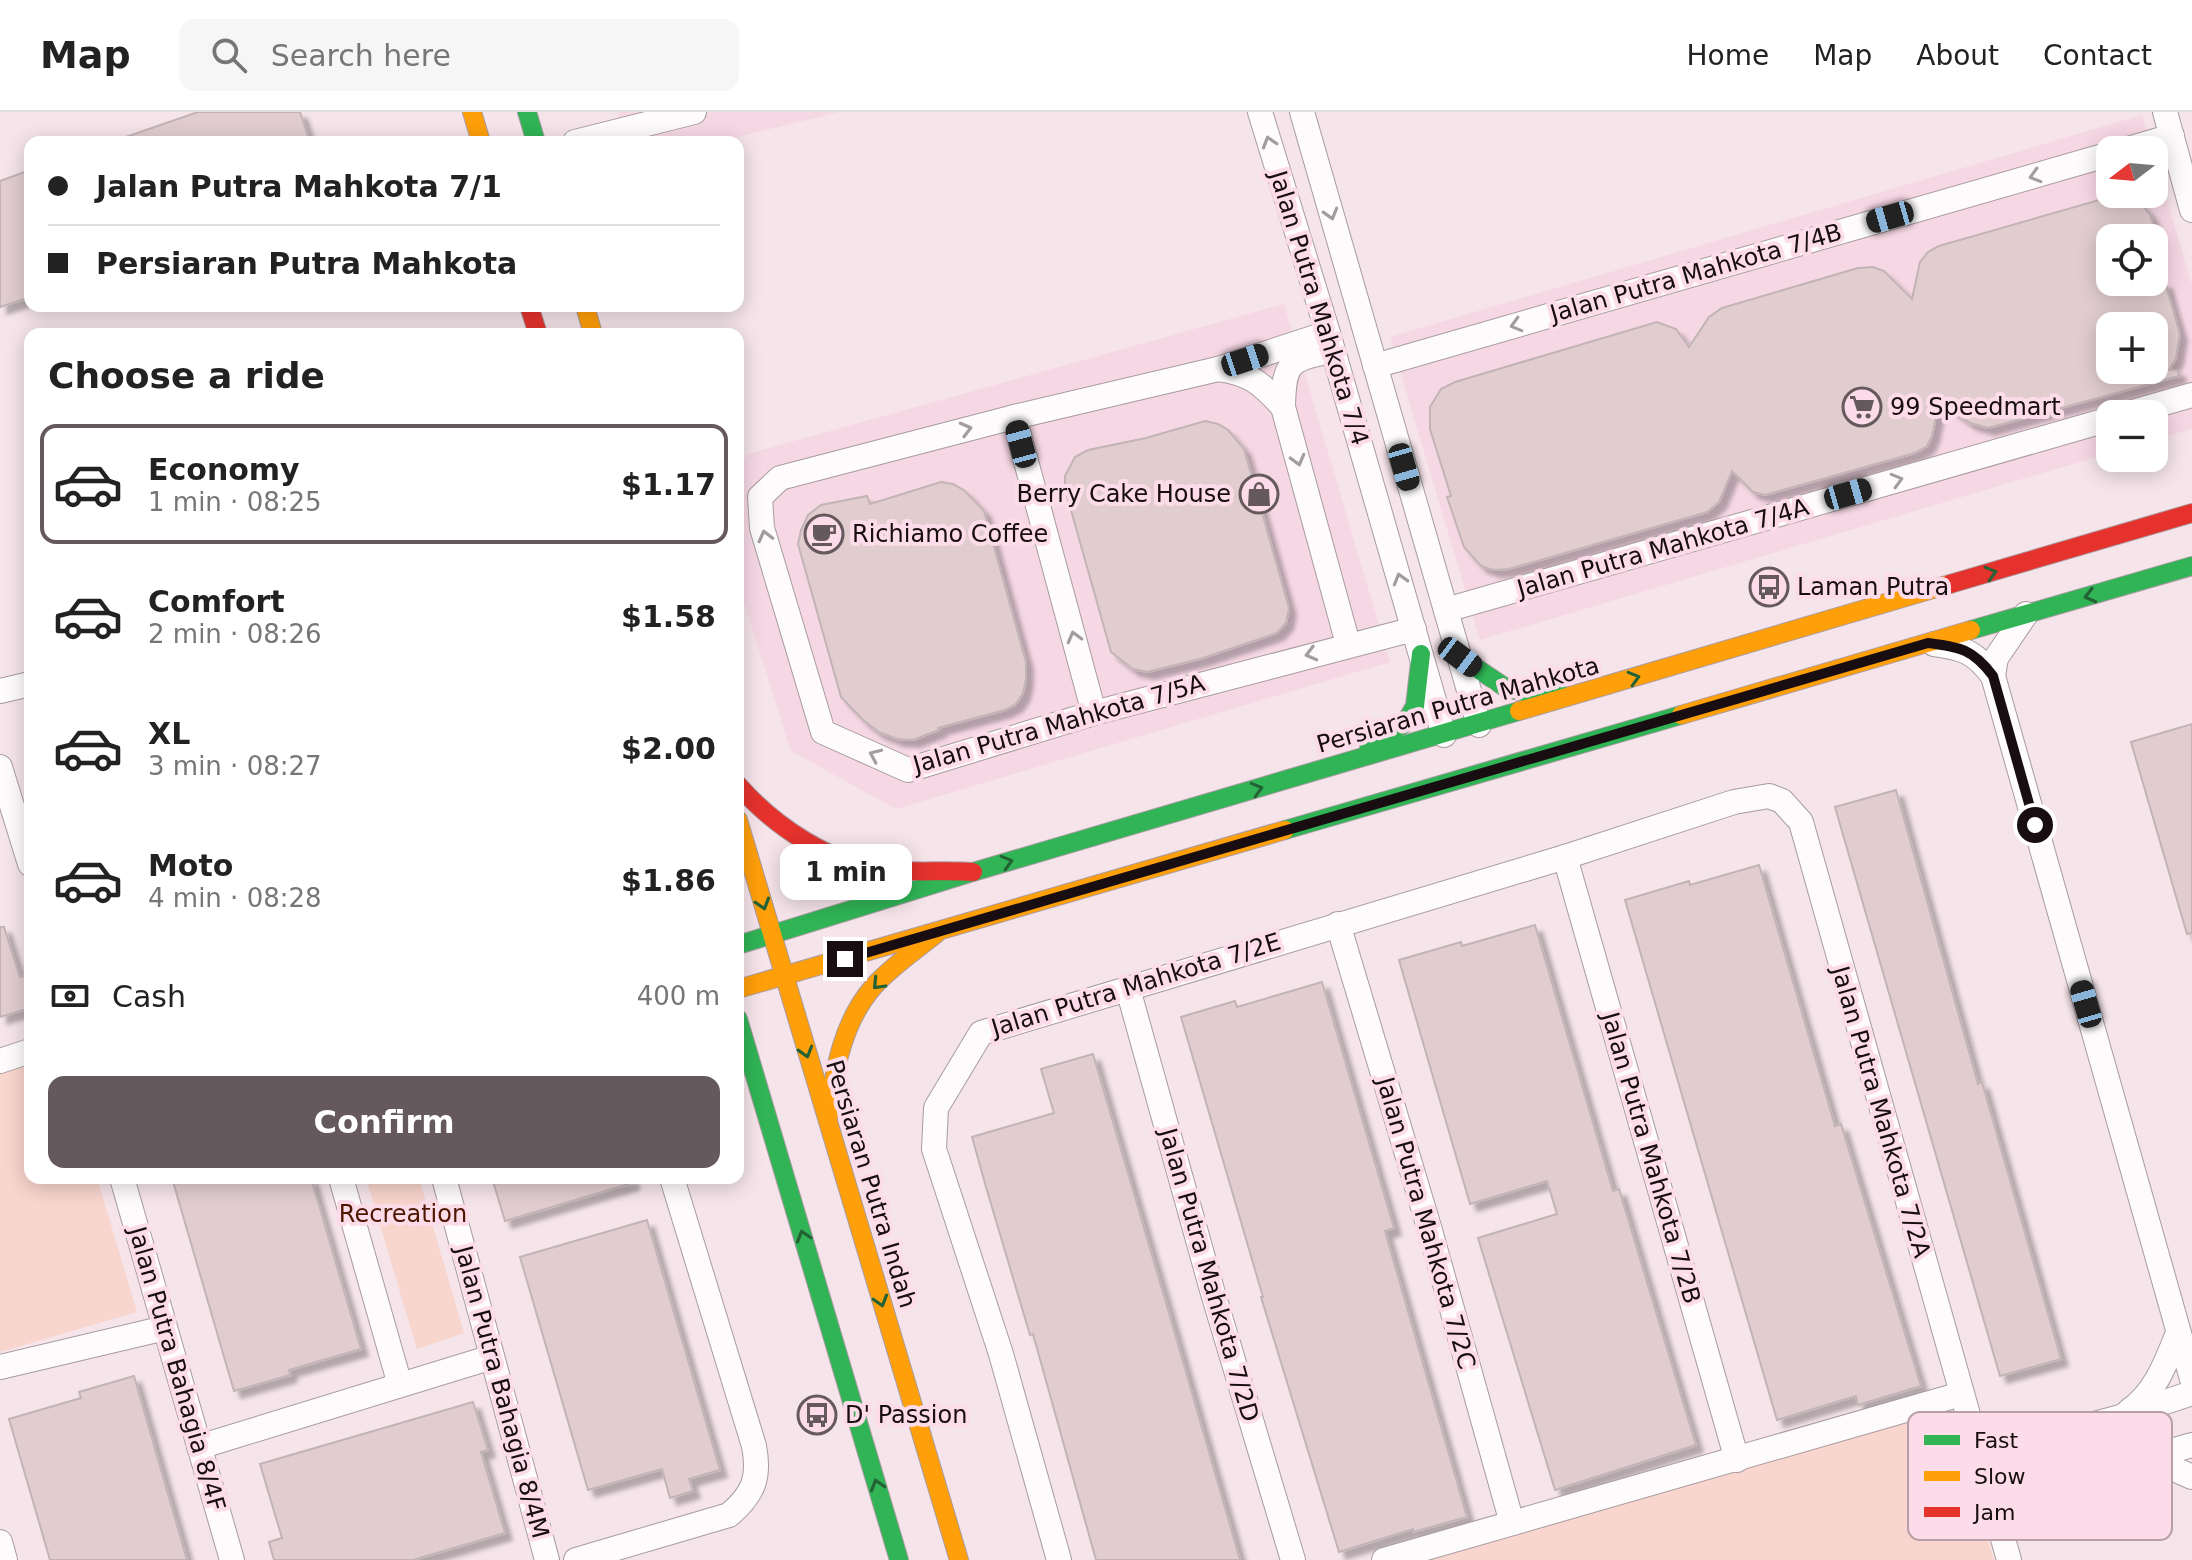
<!DOCTYPE html>
<meta charset="utf-8">
<style>
:root{--surface:#fff;--page:#f6f6f6;--text:#222;--muted:#767676;--line:#e0e0e0;--accent:#65595e}
body{margin:0;font-family:"DejaVu Sans",sans-serif;background:var(--page);color:var(--text);height:100vh;display:flex;flex-direction:column;font-size:30px;white-space:nowrap}
*{box-sizing:border-box;margin:0}
p{font-size:26px;color:var(--muted)}
.icon{flex:none;width:44px;height:44px;fill:none;stroke:currentColor;stroke-width:2;stroke-linecap:round;stroke-linejoin:round}
.map{position:relative;flex:1;overflow:hidden}
.drawer{position:absolute;left:24px;top:216px;width:720px;height:856px;display:flex;flex-direction:column;background:var(--surface);border-radius:16px;box-shadow:0 4px 20px #0003}
.drawer>*{flex:none}
.guide{position:absolute;left:24px;top:24px;width:720px;height:176px;border-radius:16px;box-shadow:0 4px 20px #0003;display:grid;align-content:center;height:176px;padding:0 24px;background:var(--surface)}
.needle{width:52px;rotate:254deg}
.fabs{position:absolute;left:2096px;top:24px;display:grid;gap:16px}
.fabs a{display:grid;place-items:center;width:72px;height:72px;border-radius:16px;background:var(--surface);box-shadow:0 4px 20px #0003;font-size:40px}
.end{position:absolute;width:36px;height:36px;margin:-18px;border:10px solid #180e12;background:#fff;box-shadow:0 0 0 4px #fff}
.from{border-radius:50%}
.bubble{position:absolute;height:56px;border-radius:16px;background:var(--surface);box-shadow:0 4px 20px #0003;font-size:26px;font-weight:700;line-height:56px;text-align:center}
.car{position:absolute;width:24px;height:48px;margin:-24px -12px;border-radius:10px;box-shadow:0 0 6px 2px #0007;background:linear-gradient(#222 24%,#8ab4d8 0 40%,#222 0 76%,#8ab4d8 0 86%,#222 0)}
.guide b{display:flex;align-items:center;gap:28px;height:76px;font-size:30px}
.guide b+b{border-top:2px solid var(--line)}
.guide i{width:20px;height:20px;background:var(--text)}
ul{padding:0;list-style:none}
li{display:flex;align-items:center;gap:24px;height:120px;margin:0 16px 12px;padding:0 8px;border:4px solid transparent;border-radius:16px}
li div{flex:1}
li b{display:block;font-size:30px}
li em{font-style:normal;font-weight:700}
li.current{border-color:var(--accent)}
li>.icon{width:72px;height:72px;stroke-width:1.5}
h2{padding:0 24px;font-size:36px;line-height:96px}
.pay{display:flex;align-items:center;gap:20px;height:88px;padding:0 24px;font-size:30px}
.pay p{margin-inline-start:auto}
.primary-button{display:flex;gap:16px;margin-top:auto;padding:16px 24px}
.primary-button a{flex:1;height:92px;border-radius:16px;background:var(--accent);color:#fff;font-size:32px;font-weight:700;line-height:92px;text-align:center}
header{display:flex;align-items:center;gap:48px;box-sizing:border-box;height:112px;padding:0 40px;background:var(--surface);border-bottom:2px solid var(--line)}
header strong{font-size:38px}
nav{display:flex;gap:44px;margin-inline-start:auto;font-size:28px}
.search{width:560px;height:72px;background:var(--page);display:flex;align-items:center;gap:20px;box-sizing:border-box;padding:0 28px;border-radius:16px;color:var(--muted);font-size:30px}
.map>svg:first-child{display:block}
.built{fill:#f6d8e4;fill-rule:evenodd}
.green{fill:#f8d5cd}
.building{fill:#e1cdd0;stroke:#c2b4b6;stroke-width:2;fill-rule:evenodd;filter:url(#shadow)}
.lines{fill:none;stroke-linecap:round;stroke-linejoin:round}
.street-casing{stroke:#a89ba0;stroke-width:26}
.fast-casing{stroke:#a89ba0;stroke-width:20}
.slow-casing{stroke:#a89ba0;stroke-width:20}
.jam-casing{stroke:#a89ba0;stroke-width:20}
.street{stroke:#fefbfc;stroke-width:24}
.fast{stroke:#30b455;stroke-width:18}
.slow{stroke:#ff9f0a;stroke-width:18}
.jam{stroke:#e5322d;stroke-width:18}
.oneway{stroke:#a29c9e}
.oneway2{stroke:#246134}
.route{stroke:#180e12;stroke-width:10}
.labels{text-anchor:middle;dominant-baseline:central;stroke-width:8;stroke-linejoin:round;paint-order:stroke}
.street-label{font-size:24px;fill:#180e12;stroke:#fddce9}
.poi-label{font-size:24px;fill:#180e12;stroke:#fddce9;text-anchor:start}
.park-label{font-size:24px;fill:#4c1600;stroke:#fddce9}
.key{fill:#fddce9;stroke:#b89ea8;stroke-width:2}
.key-label{font-size:22px;fill:#180e12}
</style>
<header>
<strong>Map</strong>
<div class="search"><svg class="icon" aria-label="search" viewBox="0 0 24 24"><circle cx="10" cy="10" r="6"/><path d="M15 15l6 6"/></svg>Search here</div>
<nav><a>Home</a><a>Map</a><a>About</a><a>Contact</a></nav>
</header>
<div class="map">
<svg width="2192" height="1448" viewBox="0 0 2192 1448">
<defs>
<filter id="shadow"><feDropShadow dx="7" dy="7" stdDeviation="2" flood-color="#0004"/></filter>
</defs>
<rect width="100%" height="100%" fill="#f5e4ea"/>
<g class="built">
<path d="M618,0h221l-122,30h-91z"/>
<path d="M2142,3l10,35h-42v44h44v-37l38,128v144l-38,11v-26h-44v39l-630,187 -90,-303zM2110,126h44v44h-44zM2110,214h44v44h-44z"/>
<path d="M1284,192l106,358 -494,147 -105,-58 -53,-167v-116l10,-14z"/>
</g>
<g class="green">
<path d="M30,952v114h67l40,134 -137,40v-279z"/>
<path d="M366,1066h53l45,155 -47,16z"/>
<path d="M1948,1292l46,156h-583z"/>
</g>
<g class="building">
<path d="M198,0h102l10,30h-190v-3z"/>
<path d="M30,58v127l-30,10v-126z"/>
<path d="M2113,84l17,2 11,6 9,10 7,24h-47v44h55l15,52 -4,24 -7,12h9l1,6 -191,52 -18,-5 -31,-22 -7,35 -5,10 -12,7 -150,42 -12,-3 -21,-21 -13,31 -12,10 -198,57 -16,1 -12,-4 -17,-19 -17,-50 4,-1 -21,-67v-22l11,-18 14,-7 202,-60 19,7 13,18 20,-30 13,-9 136,-40 15,-1 11,4 28,28 8,-37 8,-10 11,-6zM2110,214h44v44h-44z"/>
<path d="M1205,309l13,3 10,6 16,19 45,159 -3,15 -9,10 -77,26 -53,13 -14,-3 -22,-17 -46,-163v-13l10,-19 13,-7 58,-12z"/>
<path d="M941,370l12,2 12,7 19,20 42,151v17l-3,14 -7,11 -11,6 -67,18 1,2 -26,10 -16,-1 -18,-7 -16,-12 -22,-23 -43,-153 3,-14 7,-15 13,-10 46,-9 3,8z"/>
<path d="M2192,612v209l-5,1 -56,-192z"/>
<path d="M1896,678l82,294 4,-2 79,277 -61,17 -165,-569z"/>
<path d="M1759,753l76,261 6,-2 80,262 -63,19 -2,-9 -79,24 -152,-520 64,-19 1,4z"/>
<path d="M1535,813l78,266 6,-2 77,256 -141,45 -77,-252 79,-24 -10,-33 -77,23 -71,-244 62,-18 1,4z"/>
<path d="M0,815h4l16,50 10,-3v34l-30,9z"/>
<path d="M1322,870l72,246 -9,3 82,286 -54,15v-3l-74,23 -78,-255h2l-82,-280 54,-16 2,6z"/>
<path d="M1093,942l76,259 71,247h-144l-63,-226 -3,1 -44,-148 -14,-50 82,-24 -13,-44z"/>
<path d="M172,1066h139l50,171 -72,21 1,5 -56,16z"/>
<path d="M492,1066h140v5l-127,38z"/>
<path d="M647,1108l73,250 -31,9 4,12 -23,7 -8,-29 -74,21 -68,-233z"/>
<path d="M134,1264l53,184h-137l-41,-141 72,-21 -2,-6z"/>
<path d="M473,1290l15,48 -7,2 24,81 -92,27h-139l-5,-18 13,-4 -22,-74z"/>
</g>
<g class="lines">
<defs>
<g id="street">
<path d="M1260,0l68,221 116,402"/>
<path d="M1302,0l177,613"/>
<path d="M2165,0l27,98"/>
<path d="M575,30l119,-30"/>
<path d="M2125,38l47,-14"/>
<path d="M1328,221l-110,36 -204,48 -234,61 -20,19 2,31 61,204 85,38 186,-57 320,-84"/>
<path d="M1375,254l735,-212"/>
<path d="M1218,257c32,4 44,15 65,38l65,237"/>
<path d="M1283,295c1,-45 6,-48 50,-56"/>
<path d="M2126,302l66,-19"/>
<path d="M1014,305l80,296"/>
<path d="M1446,498l664,-191"/>
<path d="M1934,532c30,4 41,8 59,32l199,703"/>
<path d="M1993,564l3,-18 30,-44"/>
<path d="M0,579l30,-7"/>
<path d="M0,655l30,97"/>
<path d="M1565,745l172,603"/>
<path d="M1338,812l91,303 83,296"/>
<path d="M1128,877l84,301 81,270"/>
<path d="M0,949l30,-10"/>
<path d="M122,1066l110,382"/>
<path d="M341,1066l59,207"/>
<path d="M444,1066l103,382"/>
<path d="M0,1255l165,-39"/>
<path d="M2129,1299c27,-19 37,-49 49,-78"/>
<path d="M199,1335l293,-90"/>
<path d="M1979,1343l141,-38 72,-24"/>
<path d="M2145,1351l20,2 27,12"/>
<path d="M1992,1389l200,-56"/>
<path d="M0,1430l5,18"/>
<path d="M576,1448l153,-45c25,-21 31,-38 25,-69l-82,-268"/>
<path d="M1059,1448l-58,-206 -67,-205 2,-41 45,-75 584,-176 169,-55 35,-6 13,5 19,21 208,738"/>
<path d="M1384,1448l577,-166"/>
</g>
<g id="fast">
<path d="M527,0l9,30"/>
<path d="M1971,518l221,-64"/>
<path d="M1460,545l46,31 18,4 33,-3"/>
<path d="M1369,635l36,-24 10,-17 6,-52"/>
<path d="M1285,718l396,-115"/>
<path d="M738,833l235,-73 546,-161"/>
<path d="M738,907l161,541"/>
</g>
<g id="slow">
<path d="M472,0l9,30"/>
<path d="M585,194l8,28"/>
<path d="M1519,599l431,-127"/>
<path d="M1681,603l290,-85"/>
<path d="M738,708l221,740"/>
<path d="M738,877l547,-159"/>
<path d="M829,1003c5,-46 14,-94 45,-129 18,-20 42,-36 63,-53"/>
</g>
<g id="jam">
<path d="M529,194l9,28"/>
<path d="M1950,472l242,-71"/>
<path d="M738,673c37,42 91,78 148,85 29,3 58,0 87,2"/>
</g>
</defs>
<use href="#street" class="street-casing"/>
<use href="#fast" class="fast-casing"/>
<use href="#slow" class="slow-casing"/>
<use href="#jam" class="jam-casing"/>
<use href="#street" class="street"/>
<use href="#fast" class="fast"/>
<use href="#slow" class="slow"/>
<use href="#jam" class="jam"/>
</g>
<defs><path id="oneway-chevron" d="M-2-3.5L2.5 0L-2 3.5" fill="none" stroke-width="1.6" stroke-linecap="round" stroke-linejoin="round" transform="scale(2)"/></defs>
<g class="oneway">
<use href="#oneway-chevron" transform="translate(1269 30) rotate(-107)"/>
<use href="#oneway-chevron" transform="translate(2035 64) rotate(164)"/>
<use href="#oneway-chevron" transform="translate(1331 102) rotate(74)"/>
<use href="#oneway-chevron" transform="translate(1516 213) rotate(164)"/>
<use href="#oneway-chevron" transform="translate(966 317) rotate(-15)"/>
<use href="#oneway-chevron" transform="translate(1298 348) rotate(75)"/>
<use href="#oneway-chevron" transform="translate(1897 368) rotate(-16)"/>
<use href="#oneway-chevron" transform="translate(765 424) rotate(-104)"/>
<use href="#oneway-chevron" transform="translate(1400 467) rotate(-106)"/>
<use href="#oneway-chevron" transform="translate(1074 525) rotate(-105)"/>
<use href="#oneway-chevron" transform="translate(1311 542) rotate(165)"/>
<use href="#oneway-chevron" transform="translate(875 643) rotate(-156)"/>
</g>
<g class="oneway2">
<use href="#oneway-chevron" transform="translate(1991 461) rotate(-16)"/>
<use href="#oneway-chevron" transform="translate(2090 484) rotate(165)"/>
<use href="#oneway-chevron" transform="translate(1634 566) rotate(-16)"/>
<use href="#oneway-chevron" transform="translate(1257 677) rotate(-16)"/>
<use href="#oneway-chevron" transform="translate(1007 750) rotate(-16)"/>
<use href="#oneway-chevron" transform="translate(763 792) rotate(73)"/>
<use href="#oneway-chevron" transform="translate(878 872) rotate(134)"/>
<use href="#oneway-chevron" transform="translate(806 940) rotate(74)"/>
<use href="#oneway-chevron" transform="translate(803 1124) rotate(-107)"/>
<use href="#oneway-chevron" transform="translate(881 1189) rotate(73)"/>
<use href="#oneway-chevron" transform="translate(877 1373) rotate(-107)"/>
</g>
<g class="lines">
<path class="route" d="M845,847l1083,-316c32,4 45,6 65,33l42,149"/>
</g>
<defs>
<symbol id="supermarket-ring" viewBox="-11 -11 22 22"><circle r="9.5" fill="#fddce9" stroke="#65595e" stroke-width="1.5"/><path d="M-6-5.5h2.5l.6 2H6L4.5 2H-2.5L-4.4-4H-6ZM-1.5 3.2a1.3 1.3 0 1 0 .1 0ZM3 3.2a1.3 1.3 0 1 0 .1 0Z" fill="#65595e"/></symbol>
<symbol id="shop-ring" viewBox="-11 -11 22 22"><circle r="9.5" fill="#fddce9" stroke="#65595e" stroke-width="1.5"/><path d="M-5-2.5h2.3a2.7 3.5 0 0 1 5.4 0H5L5.5 6h-11ZM-1.5-2.5h3a1.5 2.3 0 0 0-3 0Z" fill="#65595e"/></symbol>
<symbol id="cafe-ring" viewBox="-11 -11 22 22"><circle r="9.5" fill="#fddce9" stroke="#65595e" stroke-width="1.5"/><path d="M-5.5-4.5H6V0H3Q3 3.5 0 3.5H-2.5Q-5.5 3.5-5.5 0ZM3-3.2v2h1.7v-2ZM-6 4.5H4V6H-6Z" fill="#65595e"/></symbol>
<symbol id="bus-ring" viewBox="-11 -11 22 22"><circle r="9.5" fill="#fddce9" stroke="#65595e" stroke-width="1.5"/><path d="M-5-6H5V4H4V6H2V4H-2V6H-4V4H-5ZM-3.5-4V0h7V-4ZM-3.5 1.2v1.5H-2V1.2ZM2 1.2v1.5H3.5V1.2Z" fill="#65595e"/></symbol>
</defs>
<g fill-rule="evenodd">
<use href="#supermarket-ring" x="1840" y="273" width="44" height="44"/>
<use href="#shop-ring" x="1237" y="360" width="44" height="44"/>
<use href="#cafe-ring" x="802" y="400" width="44" height="44"/>
<use href="#bus-ring" x="1747" y="453" width="44" height="44"/>
<use href="#bus-ring" x="795" y="1281" width="44" height="44"/>
</g>
<g class="labels">
<g class="street-label">
<text transform="translate(1696 161) rotate(-16)">Jalan Putra Mahkota 7/4B</text>
<text transform="translate(1319 196) rotate(73)">Jalan Putra Mahkota 7/4</text>
<text transform="translate(1663 436) rotate(-16)">Jalan Putra Mahkota 7/4A</text>
<text transform="translate(1458 593) rotate(-16)">Persiaran Putra Mahkota</text>
<text transform="translate(1059 612) rotate(-16)">Jalan Putra Mahkota 7/5A</text>
<text transform="translate(1136 873) rotate(-17)">Jalan Putra Mahkota 7/2E</text>
<text transform="translate(1881 1000) rotate(74)">Jalan Putra Mahkota 7/2A</text>
<text transform="translate(1651 1046) rotate(74)">Jalan Putra Mahkota 7/2B</text>
<text transform="translate(871 1072) rotate(73)">Persiaran Putra Indah</text>
<text transform="translate(1426 1111) rotate(74)">Jalan Putra Mahkota 7/2C</text>
<text transform="translate(1209 1163) rotate(74)">Jalan Putra Mahkota 7/2D</text>
<text transform="translate(177 1257) rotate(74)">Jalan Putra Bahagia 8/4F</text>
<text transform="translate(502 1280) rotate(75)">Jalan Putra Bahagia 8/4M</text>
</g>
<g class="poi-label">
<text x="1890" y="295">99 Speedmart</text>
<text x="1231" y="382" text-anchor="end">Berry Cake House</text>
<text x="852" y="422">Richiamo Coffee</text>
<text x="1797" y="475">Laman Putra</text>
<text x="845" y="1303">D' Passion</text>
</g>
<g class="park-label">
<text x="403" y="1102">Recreation</text>
</g>
</g>
<rect x="1908" y="1300" width="264" height="128" rx="12" class="key"/>
<rect x="1924" y="1323" width="36" height="10" fill="#30b455"/>
<rect x="1924" y="1359" width="36" height="10" fill="#ff9f0a"/>
<rect x="1924" y="1395" width="36" height="10" fill="#e5322d"/>
<g class="key-label">
<text x="1974" y="1336">Fast</text>
<text x="1974" y="1372">Slow</text>
<text x="1974" y="1408">Jam</text>
</g>
</svg>
<div class="fabs">
<a><svg class="needle" viewBox="-14 -14 28 28"><path d="M0-13l5 13h-10z" fill="#e53935"/><path d="M0 13l5-13h-10z" fill="#767676"/></svg></a>
<a><svg class="icon" aria-label="locate" viewBox="0 0 24 24"><circle cx="12" cy="12" r="6"/><path d="M12 2v4M12 18v4M2 12h4M18 12h4"/></svg></a>
<a>+</a>
<a>−</a>
</div>
<i class="end from" style="left:2035px;top:713px"></i>
<i class="end" style="left:845px;top:847px"></i>
<div class="bubble" style="left:780px;top:732px;width:132px">1 min</div>
<i class="car" style="left:1890px;top:105px;rotate:254deg"></i>
<i class="car" style="left:1245px;top:248px;rotate:72deg"></i>
<i class="car" style="left:1021px;top:332px;rotate:345deg"></i>
<i class="car" style="left:1404px;top:355px;rotate:164deg"></i>
<i class="car" style="left:1848px;top:382px;rotate:74deg"></i>
<i class="car" style="left:1460px;top:545px;rotate:127deg"></i>
<i class="car" style="left:2086px;top:892px;rotate:344deg"></i>
<div class="guide">
<b><i class="from"></i>Jalan Putra Mahkota 7/1</b>
<b><i></i>Persiaran Putra Mahkota</b>
</div>
<section class="drawer">
<h2>Choose a ride</h2>
<ul>
<li class="current"><svg class="icon" aria-label="car" viewBox="0 0 24 24"><path d="M5 17H2v-5l4-1 3-4h7l3 4 3 1v5h-3M9 17h6M6 11h13"/><circle cx="7" cy="17" r="2"/><circle cx="17" cy="17" r="2"/></svg><div><b>Economy</b><p>1 min · 08:25</p></div><em>$1.17</em></li>
<li><svg class="icon" aria-label="car" viewBox="0 0 24 24"><path d="M5 17H2v-5l4-1 3-4h7l3 4 3 1v5h-3M9 17h6M6 11h13"/><circle cx="7" cy="17" r="2"/><circle cx="17" cy="17" r="2"/></svg><div><b>Comfort</b><p>2 min · 08:26</p></div><em>$1.58</em></li>
<li><svg class="icon" aria-label="car" viewBox="0 0 24 24"><path d="M5 17H2v-5l4-1 3-4h7l3 4 3 1v5h-3M9 17h6M6 11h13"/><circle cx="7" cy="17" r="2"/><circle cx="17" cy="17" r="2"/></svg><div><b>XL</b><p>3 min · 08:27</p></div><em>$2.00</em></li>
<li><svg class="icon" aria-label="car" viewBox="0 0 24 24"><path d="M5 17H2v-5l4-1 3-4h7l3 4 3 1v5h-3M9 17h6M6 11h13"/><circle cx="7" cy="17" r="2"/><circle cx="17" cy="17" r="2"/></svg><div><b>Moto</b><p>4 min · 08:28</p></div><em>$1.86</em></li>
</ul>
<div class="pay"><svg class="icon" aria-label="cash" viewBox="0 0 24 24"><path d="M3 7h18v10H3z"/><circle cx="12" cy="12" r="2"/></svg>Cash<p>400 m</p></div>
<div class="primary-button"><a>Confirm</a></div>
</section>
</div>
